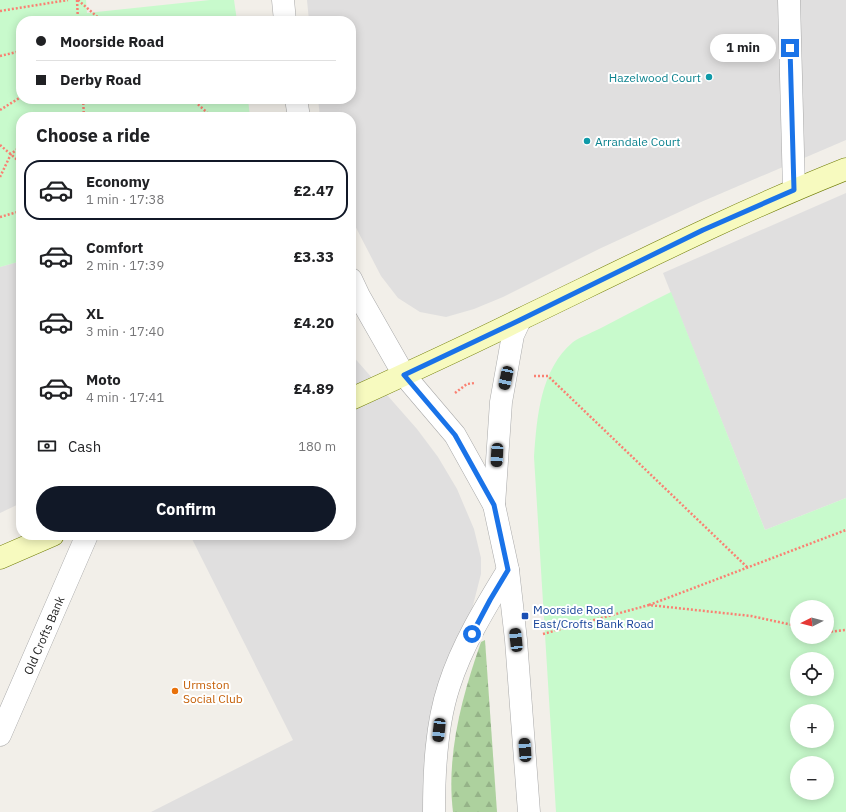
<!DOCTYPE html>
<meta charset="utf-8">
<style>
:root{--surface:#fff;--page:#f6f6f6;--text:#202124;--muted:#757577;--line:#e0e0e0;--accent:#111827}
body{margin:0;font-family:"IBM Plex Sans",sans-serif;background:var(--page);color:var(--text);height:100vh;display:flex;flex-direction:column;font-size:15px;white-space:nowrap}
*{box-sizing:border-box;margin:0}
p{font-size:13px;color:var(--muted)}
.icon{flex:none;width:22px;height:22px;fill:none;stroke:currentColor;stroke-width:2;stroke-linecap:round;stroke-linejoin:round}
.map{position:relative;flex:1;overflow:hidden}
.details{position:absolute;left:16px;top:112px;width:340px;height:428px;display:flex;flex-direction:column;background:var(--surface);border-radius:16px;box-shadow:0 2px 10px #0003}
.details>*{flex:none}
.top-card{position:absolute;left:16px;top:16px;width:340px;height:88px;border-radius:16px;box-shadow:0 2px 10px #0003;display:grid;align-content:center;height:88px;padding:0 20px;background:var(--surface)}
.needle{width:26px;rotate:264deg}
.buttons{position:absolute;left:790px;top:600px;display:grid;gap:8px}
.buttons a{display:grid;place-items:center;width:44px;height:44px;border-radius:50%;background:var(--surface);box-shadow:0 2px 10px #0003;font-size:20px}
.end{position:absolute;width:18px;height:18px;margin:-9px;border:5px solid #1a73e8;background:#fff;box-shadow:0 0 0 2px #fff}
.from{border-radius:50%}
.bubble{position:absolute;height:28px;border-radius:14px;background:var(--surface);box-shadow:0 2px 10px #0003;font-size:13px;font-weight:700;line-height:28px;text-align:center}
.car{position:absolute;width:12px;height:24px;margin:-12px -6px;border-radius:5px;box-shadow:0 0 3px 1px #0007;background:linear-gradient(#222 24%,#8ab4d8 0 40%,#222 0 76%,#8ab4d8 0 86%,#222 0)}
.top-card b{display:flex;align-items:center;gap:14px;height:38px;font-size:15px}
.top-card b+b{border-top:1px solid var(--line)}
.top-card i{width:10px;height:10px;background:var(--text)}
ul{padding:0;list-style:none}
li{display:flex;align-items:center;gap:12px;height:60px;margin:0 8px 6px;padding:0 12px;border:2px solid transparent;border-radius:16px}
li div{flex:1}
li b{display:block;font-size:15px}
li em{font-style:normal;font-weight:700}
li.active{border-color:var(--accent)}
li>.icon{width:36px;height:36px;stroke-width:1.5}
h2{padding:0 20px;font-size:18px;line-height:48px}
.pay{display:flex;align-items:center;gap:10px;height:44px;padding:0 20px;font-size:15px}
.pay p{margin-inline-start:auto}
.action{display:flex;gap:8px;margin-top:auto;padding:8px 20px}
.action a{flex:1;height:46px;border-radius:24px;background:var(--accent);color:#fff;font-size:16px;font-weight:700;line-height:46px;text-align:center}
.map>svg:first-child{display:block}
.residential{fill:#e0dfdf}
.forest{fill:url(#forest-firs)}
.park{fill:#c8facc;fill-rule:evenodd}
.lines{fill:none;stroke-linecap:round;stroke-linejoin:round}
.minor-casing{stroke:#a9a9a9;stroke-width:23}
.tertiary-casing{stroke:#a9a9a9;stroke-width:23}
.secondary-casing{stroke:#707d05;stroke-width:23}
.path{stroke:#fa8072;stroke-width:2.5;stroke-dasharray:2 2;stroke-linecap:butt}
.minor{stroke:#fff;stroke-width:22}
.tertiary{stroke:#fff;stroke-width:22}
.secondary{stroke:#f7fabf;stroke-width:22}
.route{stroke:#1a73e8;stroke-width:5}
.culture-dot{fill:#0f9aa8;stroke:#fff;stroke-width:1.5}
.transit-dot{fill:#1a4fb4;stroke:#fff;stroke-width:1.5}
.food-dot{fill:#e8710a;stroke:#fff;stroke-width:1.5}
.labels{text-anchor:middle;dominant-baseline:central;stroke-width:4;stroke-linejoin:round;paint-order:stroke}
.culture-label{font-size:12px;fill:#0d838f;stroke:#fff;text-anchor:end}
.transit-label{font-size:12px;fill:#164399;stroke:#fff;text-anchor:start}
.street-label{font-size:12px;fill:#222;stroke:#fff}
.food-label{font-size:12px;fill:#c56008;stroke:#fff;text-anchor:start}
</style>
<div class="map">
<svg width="846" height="812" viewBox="0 0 846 812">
<defs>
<pattern id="forest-firs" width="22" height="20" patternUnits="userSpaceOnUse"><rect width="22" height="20" fill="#add19e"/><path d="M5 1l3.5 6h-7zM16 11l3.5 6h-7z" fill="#95b388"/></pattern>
</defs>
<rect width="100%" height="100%" fill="#f2efe9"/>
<g class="residential">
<path d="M307,0h539v140l-145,62 -102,47 -96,48 -29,12 -28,8 -26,-5 -22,-14 -17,-22 -30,-58v-101h-31l-2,-18h33v-78h-42z"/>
<path d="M846,193v305l-81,32 -102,-257z"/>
<path d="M21,261v242l-21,10v-246z"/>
<path d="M351,354l66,75 21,28 19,32 17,40 7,29v16l-9,35 -19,37 -13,33 -14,133h-275l142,-72 -103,-205h161z"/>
</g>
<path class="forest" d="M485,640l12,172h-44c-7,-57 9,-116 28,-170z"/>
<g class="park">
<path d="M0,0h86l1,13 123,-13h24l3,21h-216v78h227l2,18h-229v144l-21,6z"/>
<path d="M671,292l94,238 81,-32v314h-290l-22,-355c3,-40 6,-87 39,-115 9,-6 21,-10 30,-15 23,-12 45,-24 68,-35zM797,607h30v30h-30zM797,659h30v30h-30zM797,711h30v30h-30zM797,763h30v30h-30z"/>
</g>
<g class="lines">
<defs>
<g id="minor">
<path d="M789,0l5,190"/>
<path id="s1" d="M0,735l87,-200"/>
<path d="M434,812c0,-41 2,-87 15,-126 13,-41 37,-80 59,-116"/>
</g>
<g id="tertiary">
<path d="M283,0l2,21"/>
<path d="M296,99l3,18"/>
<path d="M351,279l8,17 45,79 51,60 39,70 14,65 8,70 13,172"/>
<path d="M494,505l7,-103 12,-67 7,-15"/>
</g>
<g id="secondary">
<path d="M351,399c57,-26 114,-52 170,-80 108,-52 214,-106 325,-150"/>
<path d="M0,558l53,-23"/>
</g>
</defs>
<use href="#minor" class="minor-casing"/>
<use href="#tertiary" class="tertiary-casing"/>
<use href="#secondary" class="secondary-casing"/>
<g class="path">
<path d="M77,0l1,21"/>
<path d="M78,0l24,21"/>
<path d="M0,11l68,-11"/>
<path d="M0,56l21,-5"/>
<path d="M83,99l1,18"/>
<path d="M192,99l20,18"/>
<path d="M0,110l21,-13"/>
<path d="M0,145l21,18"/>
<path d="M0,177l11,-23 10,-8"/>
<path d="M0,217l21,-6"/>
<path d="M534,376h14l200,192"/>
<path d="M455,393l12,-9 8,-1"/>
<path d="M649,605l197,-75"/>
<path d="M827,632l19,-2"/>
<path d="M543,634l106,-29 102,11 46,10"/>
</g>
<use href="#minor" class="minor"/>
<use href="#tertiary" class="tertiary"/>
<use href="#secondary" class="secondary"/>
</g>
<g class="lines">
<path class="route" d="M472,634l18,-34 18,-30 -14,-65 -39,-70 -51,-60 116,-55 183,-90 91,-40 -4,-142"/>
</g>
<g class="culture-dot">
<circle cx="709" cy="77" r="4"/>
<circle cx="587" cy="141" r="4"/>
</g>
<rect class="transit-dot" x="521" y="612" width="8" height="8" rx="2"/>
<circle class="food-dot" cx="175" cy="691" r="4"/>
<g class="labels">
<g class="culture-label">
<text x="701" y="77">Hazelwood Court</text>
<text x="595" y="141" text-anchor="start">Arrandale Court</text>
</g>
<g class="transit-label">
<text x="533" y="609">Moorside Road<tspan x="533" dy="14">East/Crofts Bank Road</tspan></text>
</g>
<g class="street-label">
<text stroke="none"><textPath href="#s1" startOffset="109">Old Crofts Bank</textPath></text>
</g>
<g class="food-label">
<text x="183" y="684">Urmston<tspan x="183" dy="14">Social Club</tspan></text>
</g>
</g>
</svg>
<div class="buttons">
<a><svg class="needle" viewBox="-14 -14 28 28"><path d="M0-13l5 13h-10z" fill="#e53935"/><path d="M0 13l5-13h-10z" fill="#757577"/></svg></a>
<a><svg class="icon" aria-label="locate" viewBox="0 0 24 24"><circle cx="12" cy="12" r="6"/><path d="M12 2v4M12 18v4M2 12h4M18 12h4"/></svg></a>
<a>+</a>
<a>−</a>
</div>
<i class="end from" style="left:472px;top:634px"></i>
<i class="end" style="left:790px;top:48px"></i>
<div class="bubble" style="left:710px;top:34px;width:66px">1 min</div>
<i class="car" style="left:506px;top:378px;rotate:192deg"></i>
<i class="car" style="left:497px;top:455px;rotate:183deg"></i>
<i class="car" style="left:516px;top:640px;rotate:354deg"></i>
<i class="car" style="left:439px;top:730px;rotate:186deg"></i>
<i class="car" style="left:525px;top:750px;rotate:356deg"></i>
<div class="top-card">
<b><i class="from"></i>Moorside Road</b>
<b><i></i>Derby Road</b>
</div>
<section class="details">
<h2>Choose a ride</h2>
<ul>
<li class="active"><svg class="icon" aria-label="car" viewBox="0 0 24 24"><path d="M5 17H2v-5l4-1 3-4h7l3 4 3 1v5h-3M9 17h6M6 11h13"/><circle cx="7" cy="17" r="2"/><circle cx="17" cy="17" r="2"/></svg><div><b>Economy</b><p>1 min · 17:38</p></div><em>£2.47</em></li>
<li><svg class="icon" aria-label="car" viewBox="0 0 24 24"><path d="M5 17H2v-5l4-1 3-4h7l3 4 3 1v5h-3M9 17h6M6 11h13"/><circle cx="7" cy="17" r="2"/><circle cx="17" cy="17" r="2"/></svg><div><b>Comfort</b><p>2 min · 17:39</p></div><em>£3.33</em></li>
<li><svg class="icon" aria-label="car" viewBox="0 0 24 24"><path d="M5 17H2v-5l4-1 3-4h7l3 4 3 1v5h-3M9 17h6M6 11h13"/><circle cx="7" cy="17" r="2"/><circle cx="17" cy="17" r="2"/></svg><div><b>XL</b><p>3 min · 17:40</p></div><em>£4.20</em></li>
<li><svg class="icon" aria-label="car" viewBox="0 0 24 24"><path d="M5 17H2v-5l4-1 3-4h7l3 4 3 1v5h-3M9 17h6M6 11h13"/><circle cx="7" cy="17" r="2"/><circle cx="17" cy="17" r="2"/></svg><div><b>Moto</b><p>4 min · 17:41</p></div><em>£4.89</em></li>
</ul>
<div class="pay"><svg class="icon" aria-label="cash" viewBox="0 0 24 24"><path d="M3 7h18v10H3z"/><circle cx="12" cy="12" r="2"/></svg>Cash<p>180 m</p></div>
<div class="action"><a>Confirm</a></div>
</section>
</div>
